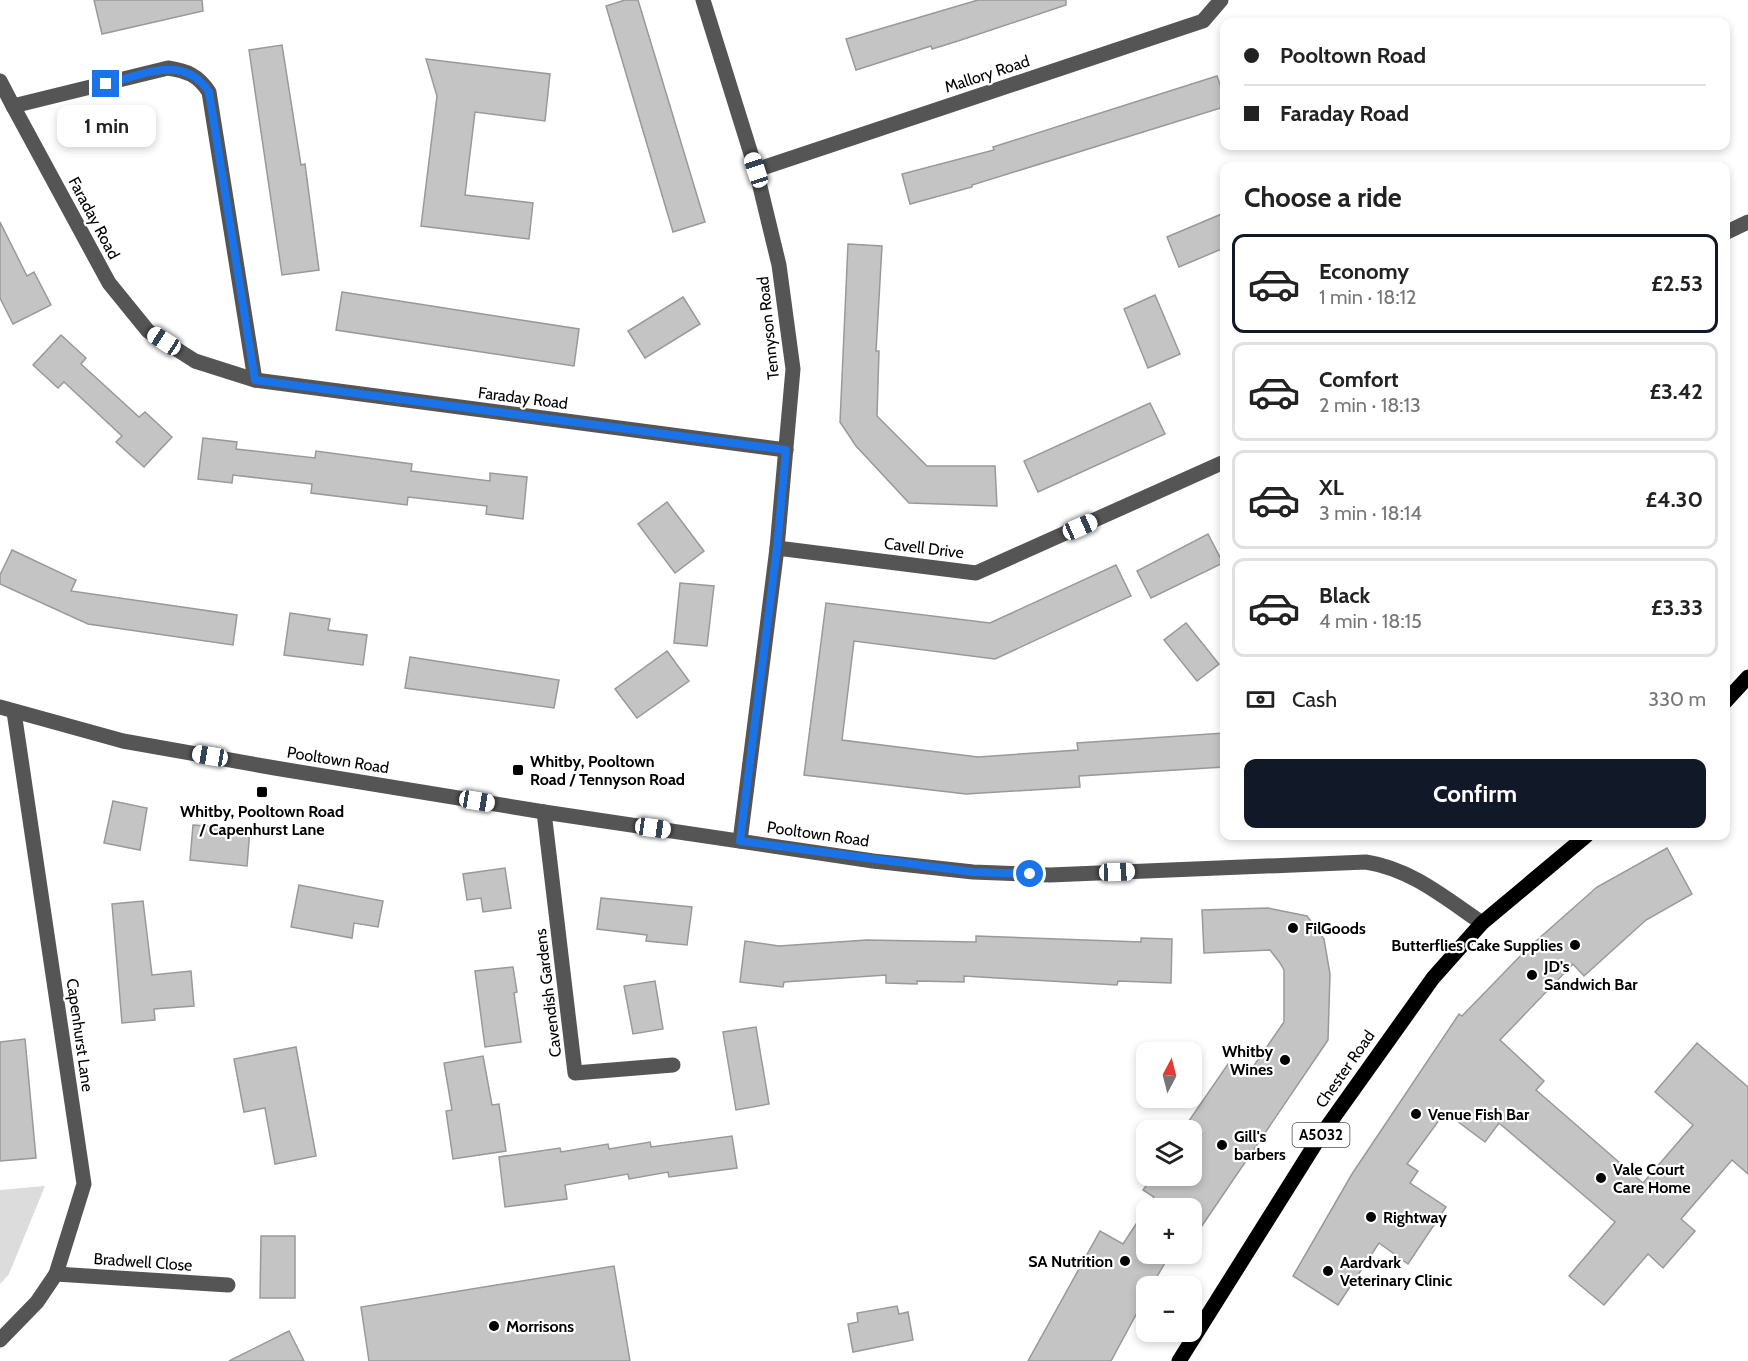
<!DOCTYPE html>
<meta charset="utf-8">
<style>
:root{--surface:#fff;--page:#f2f2f2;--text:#222;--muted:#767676;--line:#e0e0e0;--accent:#111827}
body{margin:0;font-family:Cabin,sans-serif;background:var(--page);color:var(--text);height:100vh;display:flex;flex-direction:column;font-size:22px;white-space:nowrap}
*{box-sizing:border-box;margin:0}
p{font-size:20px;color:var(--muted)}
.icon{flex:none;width:33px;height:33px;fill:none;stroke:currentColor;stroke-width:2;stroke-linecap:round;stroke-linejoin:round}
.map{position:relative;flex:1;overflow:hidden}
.side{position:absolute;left:1220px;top:162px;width:510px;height:678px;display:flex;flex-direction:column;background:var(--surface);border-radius:12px;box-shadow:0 3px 9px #0003}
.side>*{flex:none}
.hud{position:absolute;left:1220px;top:18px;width:510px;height:132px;border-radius:12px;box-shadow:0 3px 9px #0003;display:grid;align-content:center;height:132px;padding:0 24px;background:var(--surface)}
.needle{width:39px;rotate:7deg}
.buttons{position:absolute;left:1136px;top:1042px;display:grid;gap:12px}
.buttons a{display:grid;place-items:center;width:66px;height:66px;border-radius:12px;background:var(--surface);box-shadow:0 3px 9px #0003;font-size:30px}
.end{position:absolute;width:27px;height:27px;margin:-14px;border:8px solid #1a73e8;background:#fff;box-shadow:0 0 0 3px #fff}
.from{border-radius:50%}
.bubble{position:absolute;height:42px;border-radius:12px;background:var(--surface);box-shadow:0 3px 9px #0003;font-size:20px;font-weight:700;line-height:42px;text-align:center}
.car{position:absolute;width:18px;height:36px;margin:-18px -9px;border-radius:8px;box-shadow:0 0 4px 2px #0007;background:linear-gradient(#fff 24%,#345 0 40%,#fff 0 76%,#345 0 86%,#fff 0)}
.hud b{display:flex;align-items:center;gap:21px;height:57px;font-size:22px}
.hud b+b{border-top:2px solid var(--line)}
.hud i{width:15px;height:15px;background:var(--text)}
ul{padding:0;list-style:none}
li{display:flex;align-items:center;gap:18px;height:99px;margin:0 12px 9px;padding:0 12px;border:3px solid var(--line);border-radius:12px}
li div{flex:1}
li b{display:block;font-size:22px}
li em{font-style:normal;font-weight:700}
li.selected{border-color:var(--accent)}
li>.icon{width:54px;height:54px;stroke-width:1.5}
h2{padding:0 24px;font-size:27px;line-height:72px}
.pay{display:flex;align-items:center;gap:15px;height:66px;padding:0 24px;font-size:22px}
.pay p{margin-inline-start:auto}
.button{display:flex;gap:12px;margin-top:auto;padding:12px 24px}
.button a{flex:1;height:69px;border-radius:12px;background:var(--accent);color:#fff;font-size:24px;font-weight:700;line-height:69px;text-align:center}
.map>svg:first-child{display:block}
.green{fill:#dcdcdc}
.building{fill:#c4c4c4;stroke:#999;stroke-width:1.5}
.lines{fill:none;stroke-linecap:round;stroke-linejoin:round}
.minor{stroke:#555;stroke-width:15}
.major{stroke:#000;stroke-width:15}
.route{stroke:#1a73e8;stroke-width:8}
.poi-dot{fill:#000;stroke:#fff;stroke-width:2}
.labels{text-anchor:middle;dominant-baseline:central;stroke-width:4.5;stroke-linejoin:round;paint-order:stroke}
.shield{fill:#fff;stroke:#4c4c4c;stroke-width:1.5}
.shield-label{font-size:15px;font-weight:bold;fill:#000}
.street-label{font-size:16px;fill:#000;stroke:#fff}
.poi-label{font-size:16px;font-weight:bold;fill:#000;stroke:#fff;text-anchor:start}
</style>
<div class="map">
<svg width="1748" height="1361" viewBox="0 0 1748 1361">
<rect width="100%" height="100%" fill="#fff"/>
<path class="green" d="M45,1186l-36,88 -9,10v-94z"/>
<g class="building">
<path d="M94,0h108l1,11 -101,23z"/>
<path d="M625,0h13l67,222 -32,10 -67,-226z"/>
<path d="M978,0h88v5l-108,36 -26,8 -1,-3 -75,24 -10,-31z"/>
<path d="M282,45l19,120 4,-1 14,106 -37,5 -33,-225z"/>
<path d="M426,59l124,15 -5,47 -70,-9 -10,83 68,8 -4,36 -108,-13 16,-130z"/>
<path d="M1217,76l7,20v11l-252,78v2l-62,17 -8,-30 92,-24 -1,-3z"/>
<path d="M1224,213v35l-45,19 -12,-30z"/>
<path d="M0,222l27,54 7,-4 17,33 -38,19 -13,-26z"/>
<path d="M848,244l34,2 -6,105h3l-2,65 50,50h68l2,40 -88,-3 -53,-57 -16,-24z"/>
<path d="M342,292l237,37 -5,37 -238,-36z"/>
<path d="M1155,295l25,59 -32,14 -24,-59z"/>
<path d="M683,297l17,27 -55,34 -17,-27z"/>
<path d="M61,335l25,23 -5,6 58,53 6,-5 27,25 -28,30 -28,-25 6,-6 -58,-54 -6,6 -25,-23z"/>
<path d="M1150,403l15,31 -127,58 -14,-31z"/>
<path d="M203,438l34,4 -1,7 79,9 1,-7 96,13 -1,7 39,5 40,5v-8l37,4 -4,42 -37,-5 1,-8 -79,-9 -1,8 -96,-12 1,-9 -79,-9 -1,8 -34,-4z"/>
<path d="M667,502l37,49 -29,22 -37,-49z"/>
<path d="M1208,534l15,29 -72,35 -14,-27z"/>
<path d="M12,550l64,30 -5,11 166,24 -4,30 -145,-21 -88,-40v-9z"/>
<path d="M1116,565l15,31 -136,63 -141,-18 -12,99 136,17 100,-7 -1,-7 147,-10v34l-145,9 1,11 -114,7 -162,-19 22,-172 164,20z"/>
<path d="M680,583l34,3 -7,60 -33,-3z"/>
<path d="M290,613l40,6 -2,11 39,5 -4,30 -79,-10z"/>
<path d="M1186,623l33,41 -22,17 -33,-41z"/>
<path d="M667,651l22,30 -52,37 -22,-29z"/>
<path d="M410,657l149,23 -5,28 -149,-20z"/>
<path d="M113,801l34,7 -7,42 -36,-7z"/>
<path d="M193,825l57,4 -3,37 -57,-6z"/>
<path d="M1667,848l25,46 -46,26 -62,56 -11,-12 -73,76 44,41 -8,9 107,93 50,-58 -38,-33 42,-49 51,44v87l-16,-14 -51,59 14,12 -32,37 -15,-14 -44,51 -35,-29 46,-54 -116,-99 -14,19 -40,-30 -38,52 11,7 -8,12 36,24 -38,57 -29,-21 -41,62 -45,-29 59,-102 107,-160 3,2 65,-67 70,-62z"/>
<path d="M505,868l6,40 -28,4 -2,-14 -14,2 -4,-26z"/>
<path d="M299,885l84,16 -5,26 -24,-4 -2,15 -61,-11z"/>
<path d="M601,898l91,9 -5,38 -41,-4 1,-6 -50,-6z"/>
<path d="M143,901l9,74 39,-4 3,35 -40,3 1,11 -33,3 -10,-119z"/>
<path d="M1268,908l39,8 17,23 6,35 -2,66 -135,199 -2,-2v-28h-45l8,-12 -11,-7 10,-14h38v-45h-9l46,-67 18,13 38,-55v-52l-4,-7 -10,-13 -66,3 -2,-43z"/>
<path d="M976,936l165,6v-4l31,1 -1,44 -53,-2 -1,4 -153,-9v6l-47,-1v3l-31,-1v-8l-102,7 -1,5 -43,-5 5,-41 34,5 88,-6 109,2z"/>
<path d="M513,967l4,25 -3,1 7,49 -36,5 -10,-76z"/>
<path d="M655,981l8,48 -30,5 -9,-48z"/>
<path d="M756,1027l13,77 -33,6 -13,-78z"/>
<path d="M25,1039l11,119 -36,3v-119z"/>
<path d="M296,1047l20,109 -41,8 -10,-56 -21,4 -10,-53z"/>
<path d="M483,1056l9,49 7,-1 7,47 -53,8 -7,-48 6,-1 -8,-47z"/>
<path d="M732,1136l5,32 -68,9 -1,-5 -39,7 -1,-5 -63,11 2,14 -62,8 -6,-50 61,-9 1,4 47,-8 1,5 41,-7 1,5z"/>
<path d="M1146,1209v45h24l-19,33h-5v9l-35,65h-83l72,-130 23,13z"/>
<path d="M261,1236h34v62h-35z"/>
<path d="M614,1266l16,95h-261l-8,-54z"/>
<path d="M897,1306l2,8 9,-2 5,28 -60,12 -5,-28 10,-2 -1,-9z"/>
<path d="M289,1331l15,30h-75z"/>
</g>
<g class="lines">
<g class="minor">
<path d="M703,0l53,170 23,95 14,104 -16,179 -37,293"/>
<path d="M0,81l13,25 155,-38c19,3 30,7 41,24l46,288"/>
<path d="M13,106l96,177 39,48 47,30 60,19 531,70"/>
<path d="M756,170l447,-149 18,-21"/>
<path d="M1725,233l23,-11"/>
<path d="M777,548l199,25 248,-111"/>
<path d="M0,707l123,34 152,27 269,44 329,49 100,11 77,3 316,-13c45,7 79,36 116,61"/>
<path d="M544,812l31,261 98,-8"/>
<path d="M56,1274l172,11"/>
<path d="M0,1340l37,-38 19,-28 28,-90 -70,-472"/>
</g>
<g class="major">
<path d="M1725,702l23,-25"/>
<path d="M1179,1361l140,-223 114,-160 49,-55 104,-87"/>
</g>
</g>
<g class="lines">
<path class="route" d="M106,84c37,-9 78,-31 103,8l46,288 531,70 -9,98 -37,293 233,31 57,2"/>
</g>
<g class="poi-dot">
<rect x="512" y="764" width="12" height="12" rx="3"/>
<rect x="256" y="786" width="12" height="12" rx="3"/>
<circle cx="1293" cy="928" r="6"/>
<circle cx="1575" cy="945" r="6"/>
<circle cx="1532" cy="975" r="6"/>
<circle cx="1285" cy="1060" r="6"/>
<circle cx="1416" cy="1114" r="6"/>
<circle cx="1222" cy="1145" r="6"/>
<circle cx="1601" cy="1178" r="6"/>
<circle cx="1371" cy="1217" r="6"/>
<circle cx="1125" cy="1261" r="6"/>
<circle cx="1328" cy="1271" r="6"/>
<circle cx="494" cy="1326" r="6"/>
</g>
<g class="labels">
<rect class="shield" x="1292.5" y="1123" width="57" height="24" rx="4.5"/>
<g class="shield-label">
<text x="1321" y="1135">A5032</text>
</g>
<g class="street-label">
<text transform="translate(987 74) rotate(-18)">Mallory Road</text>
<text transform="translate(94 218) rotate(62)">Faraday Road</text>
<text transform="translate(768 328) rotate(-96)">Tennyson Road</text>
<text transform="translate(523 398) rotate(7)">Faraday Road</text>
<text transform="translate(924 548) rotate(7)">Cavell Drive</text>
<text transform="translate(338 760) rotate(9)">Pooltown Road</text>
<text transform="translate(818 834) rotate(8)">Pooltown Road</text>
<text transform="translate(548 993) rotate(-97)">Cavendish Gardens</text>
<text transform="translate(80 1035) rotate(82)">Capenhurst Lane</text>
<text transform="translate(1345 1069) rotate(-55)">Chester Road</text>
<text transform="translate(143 1262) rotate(4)">Bradwell Close</text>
</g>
<g class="poi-label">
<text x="530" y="761">Whitby, Pooltown<tspan x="530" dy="18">Road / Tennyson Road</tspan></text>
<text x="262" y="811" text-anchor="middle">Whitby, Pooltown Road<tspan x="262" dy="18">/ Capenhurst Lane</tspan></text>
<text x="1305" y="928">FilGoods</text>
<text x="1563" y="945" text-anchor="end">Butterflies Cake Supplies</text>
<text x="1544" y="966">JD's<tspan x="1544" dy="18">Sandwich Bar</tspan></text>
<text x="1273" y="1051" text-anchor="end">Whitby<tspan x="1273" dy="18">Wines</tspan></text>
<text x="1428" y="1114">Venue Fish Bar</text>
<text x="1234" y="1136">Gill's<tspan x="1234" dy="18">barbers</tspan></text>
<text x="1613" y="1169">Vale Court<tspan x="1613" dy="18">Care Home</tspan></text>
<text x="1383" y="1217">Rightway</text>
<text x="1113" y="1261" text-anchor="end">SA Nutrition</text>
<text x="1340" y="1262">Aardvark<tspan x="1340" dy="18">Veterinary Clinic</tspan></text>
<text x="506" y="1326">Morrisons</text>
</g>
</g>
</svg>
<div class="buttons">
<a><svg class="needle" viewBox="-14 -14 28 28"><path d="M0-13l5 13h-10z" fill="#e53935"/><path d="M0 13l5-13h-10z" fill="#767676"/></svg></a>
<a><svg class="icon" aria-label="layers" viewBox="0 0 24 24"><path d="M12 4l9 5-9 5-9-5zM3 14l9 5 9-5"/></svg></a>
<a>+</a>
<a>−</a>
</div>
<i class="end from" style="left:1030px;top:874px"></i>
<i class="end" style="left:106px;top:84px"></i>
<div class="bubble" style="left:57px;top:105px;width:99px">1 min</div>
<i class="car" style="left:756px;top:170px;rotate:342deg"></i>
<i class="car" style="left:164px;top:341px;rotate:303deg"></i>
<i class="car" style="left:1080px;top:527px;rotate:66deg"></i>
<i class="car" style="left:210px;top:756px;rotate:280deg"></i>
<i class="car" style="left:477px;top:801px;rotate:100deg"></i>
<i class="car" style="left:653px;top:828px;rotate:98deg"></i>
<i class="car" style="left:1117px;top:872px;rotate:88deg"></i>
<div class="hud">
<b><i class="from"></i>Pooltown Road</b>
<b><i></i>Faraday Road</b>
</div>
<section class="side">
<h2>Choose a ride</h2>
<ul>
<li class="selected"><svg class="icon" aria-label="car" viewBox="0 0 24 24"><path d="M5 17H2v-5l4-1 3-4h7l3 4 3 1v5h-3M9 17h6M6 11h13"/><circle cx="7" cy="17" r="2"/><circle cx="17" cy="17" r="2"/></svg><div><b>Economy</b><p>1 min · 18:12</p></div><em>£2.53</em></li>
<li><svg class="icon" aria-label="car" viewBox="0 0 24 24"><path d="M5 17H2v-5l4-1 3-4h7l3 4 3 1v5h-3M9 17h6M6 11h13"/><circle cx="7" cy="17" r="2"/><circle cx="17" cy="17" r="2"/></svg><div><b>Comfort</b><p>2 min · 18:13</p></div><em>£3.42</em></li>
<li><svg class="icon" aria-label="car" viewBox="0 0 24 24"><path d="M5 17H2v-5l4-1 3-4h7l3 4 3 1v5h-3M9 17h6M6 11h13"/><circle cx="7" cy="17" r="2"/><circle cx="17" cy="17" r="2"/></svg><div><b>XL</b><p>3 min · 18:14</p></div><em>£4.30</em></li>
<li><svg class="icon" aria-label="car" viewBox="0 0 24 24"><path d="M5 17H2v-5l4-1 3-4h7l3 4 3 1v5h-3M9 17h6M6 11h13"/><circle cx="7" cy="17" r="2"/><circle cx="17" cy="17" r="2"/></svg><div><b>Black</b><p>4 min · 18:15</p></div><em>£3.33</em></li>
</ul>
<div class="pay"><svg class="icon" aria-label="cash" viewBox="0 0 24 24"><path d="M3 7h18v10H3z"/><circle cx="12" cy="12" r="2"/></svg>Cash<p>330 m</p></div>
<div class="button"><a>Confirm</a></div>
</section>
</div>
